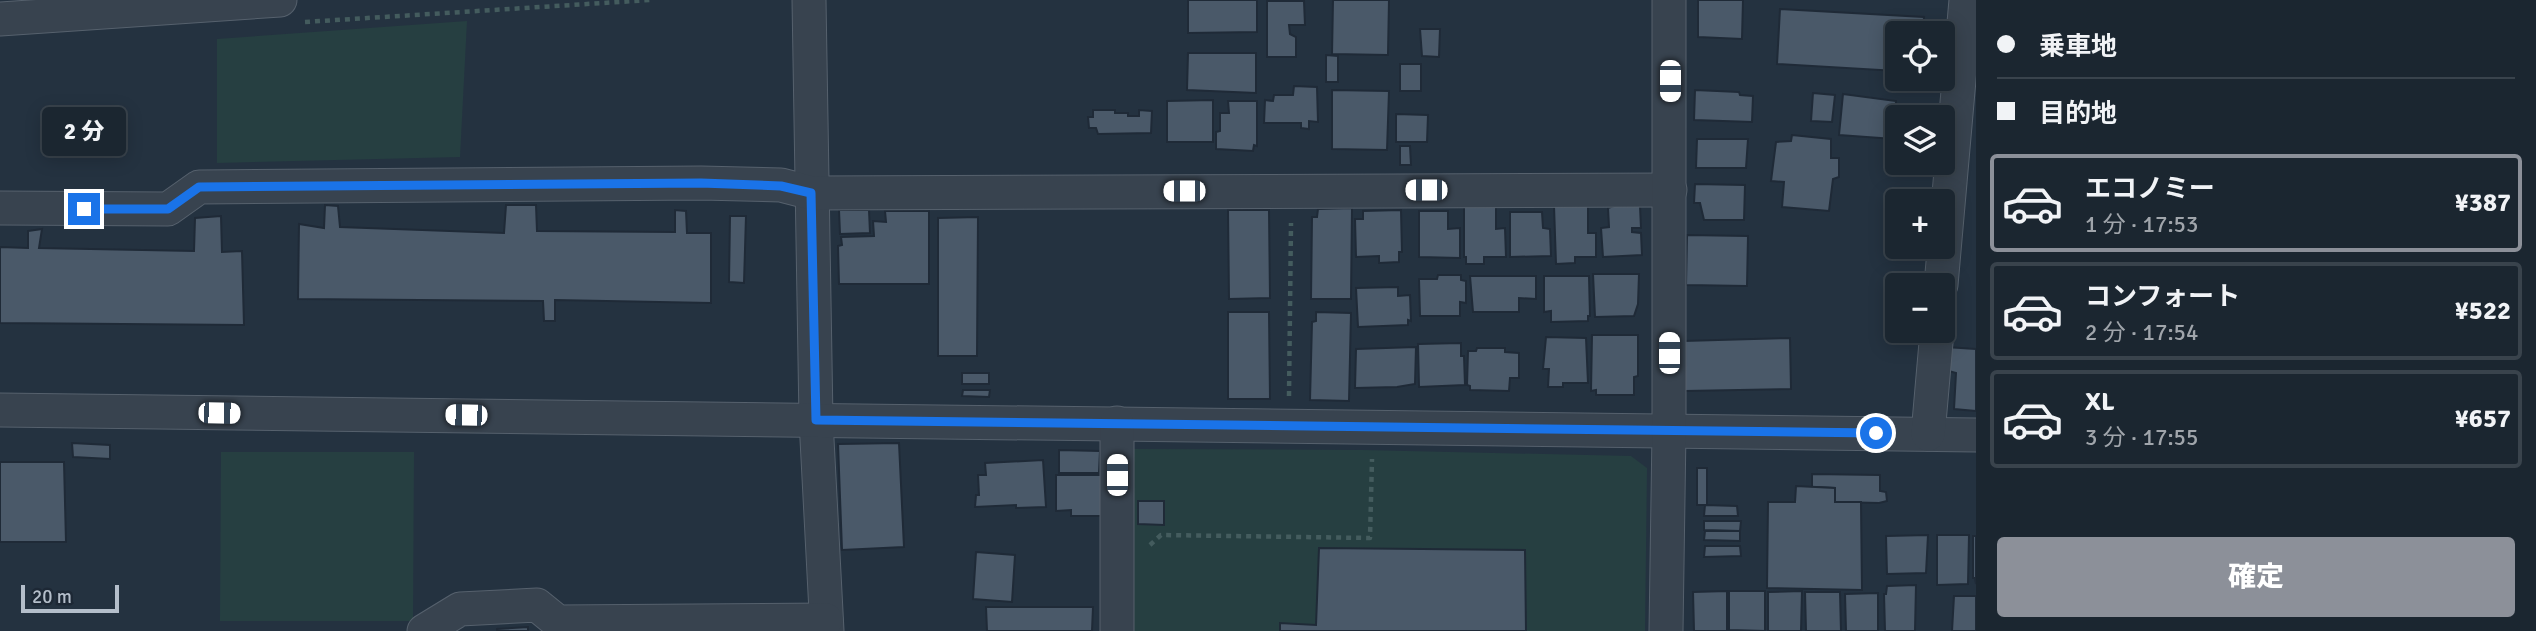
<!DOCTYPE html>
<html lang="ja">
<meta charset="utf-8">
<style>
:root{--surface:#1b2630;--page:#28323c;--text:#f1f3f6;--muted:#a0a5ab;--line:#39434c;--accent:#8c9099}
body{margin:0;font-family:Signika,"Noto Sans JP",sans-serif;background:var(--page);color:var(--text);height:100vh;display:flex;flex-direction:column;font-size:26px;white-space:nowrap}
*{box-sizing:border-box;margin:0}
p{font-size:23px;color:var(--muted)}
.icon{flex:none;width:38px;height:38px;fill:none;stroke:currentColor;stroke-width:2;stroke-linecap:round;stroke-linejoin:round}
.map{position:relative;flex:1;overflow:hidden}
.side{display:flex;flex-direction:column;background:var(--surface);width:560px}
.side>*{flex:none}
.banner{display:grid;align-content:center;height:154px;padding:0 21px;background:var(--surface)}
.tools{position:absolute;left:1885px;top:21px;display:grid;gap:14px}
.tools a{display:grid;place-items:center;width:70px;height:70px;border-radius:7px;background:var(--surface);box-shadow:0 4px 18px #0003,0 0 0 2px var(--line);font-size:35px}
.scale{position:absolute;left:21px;bottom:18px;width:98px;box-sizing:border-box;padding-left:7px;border:4px solid #b4beca;border-top:0;font-size:19px;line-height:24px;white-space:nowrap;color:#b4beca;-webkit-text-stroke:5px #1d2835;paint-order:stroke}
.end{position:absolute;width:32px;height:32px;margin:-16px;border:9px solid #1a73e8;background:#fff;box-shadow:0 0 0 4px #fff}
.from{border-radius:50%}
.bubble{position:absolute;height:49px;border-radius:7px;background:var(--surface);box-shadow:0 4px 18px #0003,0 0 0 2px var(--line);font-size:23px;font-weight:800;line-height:49px;text-align:center}
.car{position:absolute;width:21px;height:42px;margin:-21px -10px;border-radius:9px;box-shadow:0 0 5px 2px #0007;background:linear-gradient(#fff 24%,#345 0 40%,#fff 0 76%,#345 0 86%,#fff 0)}
.banner b{display:flex;align-items:center;gap:24px;height:66px;font-size:26px}
.banner b+b{border-top:2px solid var(--line)}
.banner i{width:18px;height:18px;background:var(--text)}
ul{padding:0;list-style:none}
li{display:flex;align-items:center;gap:21px;height:98px;margin:0 14px 10px;padding:0 7px;border:4px solid var(--line);border-radius:7px}
li div{flex:1}
li b{display:block;font-size:26px}
li em{font-style:normal;font-weight:800}
li.on{border-color:var(--accent)}
li>.icon{width:63px;height:63px;stroke-width:1.5}
.primary-button{display:flex;gap:14px;margin-top:auto;padding:14px 21px}
.primary-button a{flex:1;height:80px;border-radius:7px;background:var(--accent);color:#fff;font-size:28px;font-weight:800;line-height:80px;text-align:center}
main{display:flex;flex:1;min-height:0}
.map>svg:first-child{display:block}
.green{fill:#263f41}
.building{fill:#4a5969;stroke:#1f2a37;stroke-width:2}
.lines{fill:none;stroke-linecap:round;stroke-linejoin:round}
.minor-casing{stroke:#56616d;stroke-width:35}
.path{stroke:#445c5e;stroke-width:4.5;stroke-dasharray:5 5;stroke-linecap:butt}
.minor{stroke:#38434f;stroke-width:33}
.route{stroke:#1a73e8;stroke-width:9}
</style>
<main>
<div class="map">
<svg width="1976" height="631" viewBox="0 0 1976 631">
<rect width="100%" height="100%" fill="#243240"/>
<g class="green">
<path d="M467,21l-7,136 -243,6v-124z"/>
<path d="M1128,449l235,1 268,6 16,12 -2,163h-515z"/>
<path d="M221,452h193l-1,169h-193z"/>
</g>
<g class="building">
<path d="M1188,0h69v32l-69,1z"/>
<path d="M1333,0h56l-1,55 -56,-1z"/>
<path d="M1698,0h45l-1,39 -44,-2z"/>
<path d="M1267,1h37l1,24h-16l1,9 6,3v20h-29z"/>
<path d="M1780,9l144,8 -1,16h-26v38l-120,-7z"/>
<path d="M1420,29h20l-1,28 -17,-1z"/>
<path d="M1188,53h68v40l-69,-3z"/>
<path d="M1326,55l12,1v26h-12z"/>
<rect x="1400" y="64" width="21" height="27"/>
<path d="M1294,86l23,1 1,35 -9,-1v8l-8,-1v-5h-37l1,-23 8,1 1,-6h19z"/>
<path d="M1332,90l57,1 -2,59 -55,-1z"/>
<path d="M1695,90l44,2 1,3 13,1 -1,26 -58,-2z"/>
<path d="M1813,93l22,2 -3,27 -21,-1z"/>
<path d="M1843,94l53,7 -2,38 -55,-4z"/>
<path d="M1213,100v42h-46v-41z"/>
<path d="M1228,101h29v45l-3,-1 -1,6 -37,-2v-17l4,-1v-18h9z"/>
<path d="M1093,110h22v3h13v3h11v-6l13,1 -1,22 -53,1 -2,-6h-7l-1,-11h5z"/>
<path d="M1396,114l32,1 -1,27h-31z"/>
<path d="M1792,135l39,4v19h8v19l-6,2 -4,32 -47,-4 2,-25 -13,-1 5,-39 15,-1z"/>
<path d="M1697,139h51l-2,29h-50z"/>
<path d="M1400,146h10l1,19h-11z"/>
<path d="M1695,184l50,1 -1,35h-40l-4,-17h-6z"/>
<path d="M325,205l13,1 2,21 164,6 2,-28h30l1,26 138,1v-22l11,1 1,22h24v70l-156,-3v21h-11l-1,-20 -245,-2 1,-75 25,4z"/>
<path d="M1554,206h34v27h8v24h-21v6l-19,1z"/>
<path d="M1614,206h26l1,22h-9v4l9,1 1,22 -39,2 -2,-29 8,-1 -1,-19z"/>
<path d="M1464,207h32v22l9,-1 1,29h-22v7h-18v-7h-2z"/>
<path d="M1352,208l-1,91h-40l1,-82h5l1,-8z"/>
<path d="M839,210h30l1,23 -30,1z"/>
<path d="M1228,210h41l1,88 -41,1z"/>
<path d="M1401,210l1,42h-3v10l-20,1v-7l-23,1 -1,-38h8v-8z"/>
<path d="M885,211h44v73h-90l-1,-38 4,-1 -1,-8 33,-1 -1,-15 13,1z"/>
<path d="M1419,211h29v18l12,-1v30l-41,-1z"/>
<path d="M1510,212h32l1,16 7,1 1,27 -41,1z"/>
<path d="M221,216l1,36 20,-1 2,74 -244,-2v-76l28,1v-17l14,-2 -3,19 155,3 1,-33z"/>
<path d="M730,216h16l-2,67 -15,-1z"/>
<path d="M978,217l-1,139h-39v-138z"/>
<path d="M1687,235l61,1 -1,50 -61,-1z"/>
<path d="M1593,274h46l-1,30 -4,12 -39,1z"/>
<path d="M1438,275h23v5l5,1v22l-6,-1v14h-40l-1,-37h18z"/>
<path d="M1470,276h66v23l-17,-1v14h-46z"/>
<path d="M1544,276h45l1,40h-2v5l-37,1v-11l-7,1z"/>
<path d="M1398,287v9l12,-1 1,26 -3,-1v5l-50,2 -2,-39z"/>
<path d="M1228,312h41l1,87h-42z"/>
<path d="M1316,312l35,1 -2,88 -39,-1 2,-78 4,-1z"/>
<path d="M1592,335h46v41l-4,1v18h-38v-5l-5,1z"/>
<path d="M1546,337l40,1 2,45h-25v4h-15l1,-18h-6z"/>
<path d="M1790,338l1,51 -106,2 -2,-50z"/>
<path d="M1461,343v13h3l1,29 -46,2 -1,-43z"/>
<path d="M1416,347l-1,37 -18,3 -42,1 1,-39z"/>
<path d="M1946,347l30,2v62l-22,-2 2,-36 -11,-3z"/>
<path d="M1477,348h28v4l14,1v25h-9l-1,13 -39,-1v-4l-3,-1 1,-34h8z"/>
<rect x="962" y="373" width="27" height="11"/>
<path d="M963,390h27l-1,7 -27,-1z"/>
<path d="M72,443l38,2v14l-37,-2z"/>
<path d="M899,443l5,104 -62,3 -4,-106z"/>
<path d="M1059,450l41,1 -1,22h-40z"/>
<path d="M1043,460l3,47 -30,1v-3l-41,2 1,-12h3l-1,-20h8l-1,-12z"/>
<path d="M0,462h64l2,80h-66z"/>
<rect x="1697" y="468" width="10" height="37"/>
<path d="M1812,474l68,1v16l6,1 1,9 -8,2 -44,-1v-14l-23,-1z"/>
<path d="M1056,475h48v41h-33v-6l-15,1z"/>
<path d="M1796,486l39,2v14h26l1,88 -95,-2 1,-86h27z"/>
<path d="M1138,501h26v24l-26,-1z"/>
<path d="M1705,505l32,1 1,10h-34z"/>
<path d="M1704,521h37l-1,10 -36,-1z"/>
<path d="M1705,531h35v10l-36,-1z"/>
<path d="M1928,535l-2,38 -39,1 -1,-38z"/>
<path d="M1937,535h32l-1,49 -31,1z"/>
<path d="M1973,536h3v48l-1,-6h-2z"/>
<path d="M1705,546h35l1,10 -37,1z"/>
<path d="M1319,548l206,2 1,81h-246v-8l36,2z"/>
<path d="M976,552l39,3 -3,47 -39,-3z"/>
<path d="M1916,585l-1,46h-30l-1,-37h2l1,-8z"/>
<path d="M1727,591v40h-33l-1,-39z"/>
<path d="M1729,591h36v40l-36,-1z"/>
<path d="M1802,591l-1,40h-33v-39z"/>
<path d="M1805,592h35l1,39h-35z"/>
<path d="M1878,593v38h-32l-1,-37z"/>
<path d="M1954,596h22v35h-24z"/>
<path d="M986,607h107l-1,24h-105z"/>
<path d="M528,627v4h-31v-2z"/>
</g>
<g class="lines">
<defs>
<g id="minor">
<path d="M809,0l7,420 11,211"/>
<path d="M0,19l280,-19"/>
<path d="M0,208l168,1 31,-22 502,-4 80,2 31,8 858,-3"/>
<path d="M1941,285l25,-285"/>
<path d="M0,410l1976,25"/>
<path d="M1928,434l9,-103"/>
<path d="M424,631l36,-22 77,-4 21,17 268,-2"/>
<path d="M1117,631v-208"/>
<path d="M1666,631l3,-200v-431"/>
</g>
</defs>
<use href="#minor" class="minor-casing"/>
<g class="path">
<path d="M305,22l345,-22"/>
<path d="M1289,396l2,-173"/>
<path d="M1150,545l11,-10 209,3 2,-79"/>
</g>
<use href="#minor" class="minor"/>
</g>
<g class="lines">
<path class="route" d="M84,209h84l31,-22 502,-4 80,3 30,7 5,227 1060,13"/>
</g>
</svg>
<div class="tools">
<a><svg class="icon" aria-label="locate" viewBox="0 0 24 24"><circle cx="12" cy="12" r="6"/><path d="M12 2v4M12 18v4M2 12h4M18 12h4"/></svg></a>
<a><svg class="icon" aria-label="layers" viewBox="0 0 24 24"><path d="M12 4l9 5-9 5-9-5zM3 14l9 5 9-5"/></svg></a>
<a>+</a>
<a>−</a>
</div>
<div class="scale">20 m</div>
<i class="end from" style="left:1876px;top:433px"></i>
<i class="end" style="left:84px;top:209px"></i>
<div class="bubble" style="left:42px;top:107px;width:84px">2 分</div>
<i class="car" style="left:1670px;top:81px;rotate:180deg"></i>
<i class="car" style="left:1426px;top:190px;rotate:270deg"></i>
<i class="car" style="left:1184px;top:191px;rotate:270deg"></i>
<i class="car" style="left:1669px;top:353px;rotate:0deg"></i>
<i class="car" style="left:219px;top:413px;rotate:91deg"></i>
<i class="car" style="left:466px;top:415px;rotate:271deg"></i>
<i class="car" style="left:1117px;top:475px;rotate:0deg"></i>
</div>
<section class="side">
<div class="banner">
<b><i class="from"></i>乗車地</b>
<b><i></i>目的地</b>
</div>
<ul>
<li class="on"><svg class="icon" aria-label="car" viewBox="0 0 24 24"><path d="M5 17H2v-5l4-1 3-4h7l3 4 3 1v5h-3M9 17h6M6 11h13"/><circle cx="7" cy="17" r="2"/><circle cx="17" cy="17" r="2"/></svg><div><b>エコノミー</b><p>1 分 · 17:53</p></div><em>¥387</em></li>
<li><svg class="icon" aria-label="car" viewBox="0 0 24 24"><path d="M5 17H2v-5l4-1 3-4h7l3 4 3 1v5h-3M9 17h6M6 11h13"/><circle cx="7" cy="17" r="2"/><circle cx="17" cy="17" r="2"/></svg><div><b>コンフォート</b><p>2 分 · 17:54</p></div><em>¥522</em></li>
<li><svg class="icon" aria-label="car" viewBox="0 0 24 24"><path d="M5 17H2v-5l4-1 3-4h7l3 4 3 1v5h-3M9 17h6M6 11h13"/><circle cx="7" cy="17" r="2"/><circle cx="17" cy="17" r="2"/></svg><div><b>XL</b><p>3 分 · 17:55</p></div><em>¥657</em></li>
</ul>
<div class="primary-button"><a>確定</a></div>
</section>
</main>
